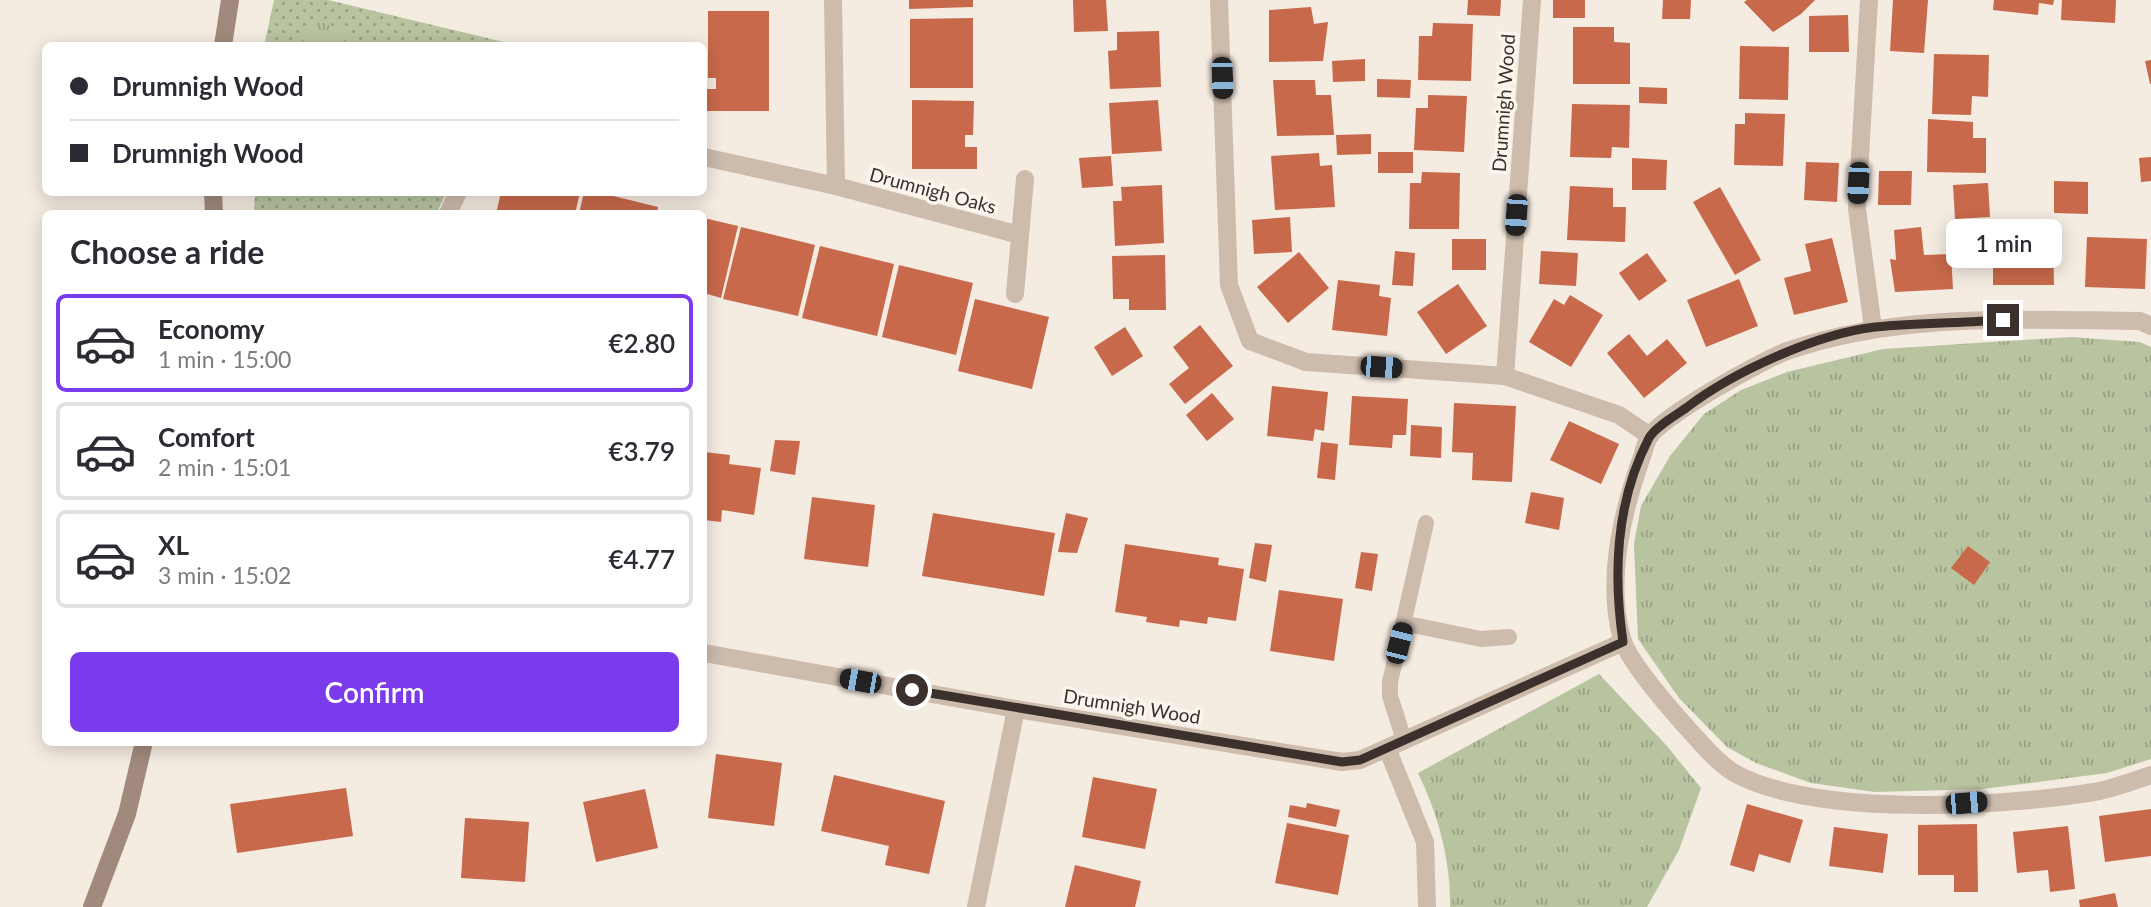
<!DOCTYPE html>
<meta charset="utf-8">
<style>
:root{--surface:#fff;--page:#f7f7f7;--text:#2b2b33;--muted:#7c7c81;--line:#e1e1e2;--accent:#7c3aed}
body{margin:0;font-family:Lato,sans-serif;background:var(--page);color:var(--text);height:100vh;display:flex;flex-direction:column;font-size:26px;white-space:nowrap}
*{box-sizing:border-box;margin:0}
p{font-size:23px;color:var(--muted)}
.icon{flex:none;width:38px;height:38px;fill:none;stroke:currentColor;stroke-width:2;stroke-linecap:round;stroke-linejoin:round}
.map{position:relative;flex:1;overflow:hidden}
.details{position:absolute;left:42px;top:210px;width:665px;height:536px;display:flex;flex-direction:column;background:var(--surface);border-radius:10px;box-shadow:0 4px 18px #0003}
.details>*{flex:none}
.top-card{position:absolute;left:42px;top:42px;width:665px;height:154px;border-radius:10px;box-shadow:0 4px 18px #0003;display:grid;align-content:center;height:154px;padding:0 28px;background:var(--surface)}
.end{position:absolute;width:32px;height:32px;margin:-16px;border:9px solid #3b302b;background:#fff;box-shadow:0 0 0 4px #fff}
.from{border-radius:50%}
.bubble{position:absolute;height:49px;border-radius:10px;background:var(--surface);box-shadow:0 4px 18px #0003;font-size:23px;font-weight:600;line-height:49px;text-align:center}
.car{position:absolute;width:21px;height:42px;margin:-21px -10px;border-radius:9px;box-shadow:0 0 5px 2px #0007;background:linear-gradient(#222 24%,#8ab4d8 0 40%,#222 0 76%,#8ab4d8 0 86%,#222 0)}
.top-card b{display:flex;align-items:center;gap:24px;height:66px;font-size:26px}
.top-card b+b{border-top:2px solid var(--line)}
.top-card i{width:18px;height:18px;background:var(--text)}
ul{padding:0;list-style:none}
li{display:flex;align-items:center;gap:21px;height:98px;margin:0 14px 10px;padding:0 14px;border:4px solid var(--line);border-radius:10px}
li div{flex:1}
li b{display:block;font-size:26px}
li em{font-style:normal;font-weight:600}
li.selected{border-color:var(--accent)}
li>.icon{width:63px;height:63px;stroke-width:1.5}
h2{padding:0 28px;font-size:32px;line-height:84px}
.action{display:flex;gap:14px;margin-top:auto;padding:14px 28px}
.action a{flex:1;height:80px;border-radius:10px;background:var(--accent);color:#fff;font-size:28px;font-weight:600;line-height:80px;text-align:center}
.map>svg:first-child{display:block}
.grass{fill:url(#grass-dots)}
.park{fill:url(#park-tufts)}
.building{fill:#c8694b}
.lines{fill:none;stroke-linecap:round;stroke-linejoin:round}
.lane{stroke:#cdbbac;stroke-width:16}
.street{stroke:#cdbbac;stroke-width:18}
.secondary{stroke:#a18a7d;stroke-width:18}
.route{stroke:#3b302b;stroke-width:9}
.labels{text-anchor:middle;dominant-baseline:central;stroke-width:7;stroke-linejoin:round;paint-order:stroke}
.street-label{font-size:19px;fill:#3b302b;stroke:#fbf5ee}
</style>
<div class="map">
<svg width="2151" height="907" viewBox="0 0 2151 907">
<defs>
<pattern id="grass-dots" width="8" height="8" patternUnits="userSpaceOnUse" patternTransform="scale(1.75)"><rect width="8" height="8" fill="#b8c4a0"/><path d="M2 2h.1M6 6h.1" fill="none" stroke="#97a083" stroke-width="1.8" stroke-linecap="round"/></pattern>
<pattern id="park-tufts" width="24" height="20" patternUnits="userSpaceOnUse" patternTransform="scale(1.75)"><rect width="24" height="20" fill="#b8c4a0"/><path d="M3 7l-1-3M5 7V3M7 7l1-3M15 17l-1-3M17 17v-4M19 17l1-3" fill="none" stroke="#97a083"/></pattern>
</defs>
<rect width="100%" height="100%" fill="#f4ebe1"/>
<g class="grass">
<path d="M274,0h54l188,45 -252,1z"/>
<path d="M255,193v-1l191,1 -10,21 -182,-1z"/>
</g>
<g class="park">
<path d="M324,23l21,9 9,13h-66l14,-16z"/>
<path d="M2071,337l69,5 11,5v412l-44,14 -124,16 -108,3 -64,-9 -55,-20 -29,-16 -48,-49 -41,-59 -4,-95 7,-38 29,-50 34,-42 37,-24 46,-18 96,-23z"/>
<path d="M1599,674l68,72 34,42 -22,62 -32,57h-197c1,-46 -12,-93 -32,-134z"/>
</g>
<g class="building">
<path d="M909,0h64v7l-64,2z"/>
<path d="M1073,0h33l2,31 -34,1z"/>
<path d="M1468,0h33l-1,16 -33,-1z"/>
<rect x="1553" y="0" width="32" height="18"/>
<path d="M1663,0h28l-1,19h-28z"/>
<path d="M1747,0h68l-14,14 -28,18 -29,-30z"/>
<path d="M1893,0h35l-4,53 -34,-2z"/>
<path d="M1994,0h60l-1,5 -14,-2 -1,12 -45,-5z"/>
<path d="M2062,0h54l-1,23 -54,-3z"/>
<path d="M1311,7l3,17 14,-2 -5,39 -54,1v-52z"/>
<path d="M708,11h61v100h-64v-22h11v-11h-8z"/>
<path d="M1848,15l1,37h-40v-36z"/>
<path d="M973,18v70h-63v-69z"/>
<path d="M1433,23l40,1 -2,57 -53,-1 1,-44h13z"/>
<path d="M1573,27h41v15l16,1v41h-57z"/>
<path d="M1159,31l2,56 -51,2 -2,-38 9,-1v-18z"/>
<path d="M1740,46l49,1 -1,53 -49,-1z"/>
<path d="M1934,54l55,1 -1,42 -16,-1 -1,19 -39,-1z"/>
<path d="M1365,59v22l-32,1 -1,-21z"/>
<path d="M2151,60v24h-1l-5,-23z"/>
<path d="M1377,79l34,1 -1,18 -33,-1z"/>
<path d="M1273,80h42l1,15h15l3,40 -57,1z"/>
<path d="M1639,87l28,1v16l-28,-1z"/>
<path d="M1428,95l39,1 -3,56 -50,-2 2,-42h12z"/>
<path d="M912,100l62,1 -1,34h-8v12h12v22h-65z"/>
<path d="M1158,100l4,51 -50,3 -3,-51z"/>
<path d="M1572,104l58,1 -1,43 -17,-1 -1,11 -41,-1z"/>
<path d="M1745,113l40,1 -2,52 -49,-1 1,-41h10z"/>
<path d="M1928,119l45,3v16h13v35l-59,-1z"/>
<path d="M1371,134v20l-34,1 -1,-20z"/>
<rect x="1378" y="152" width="35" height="21"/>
<path d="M1319,153l1,13 12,-1 3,42 -60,3 -4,-54z"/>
<path d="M1111,156l2,30 -31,2 -3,-30z"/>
<path d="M2151,157v24l-10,1 -2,-24z"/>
<path d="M1632,158l35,2 -1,30h-34z"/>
<path d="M1806,162l33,1 -2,39 -33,-2z"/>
<path d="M1879,171h33l-1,34h-33z"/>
<path d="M1422,172l38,1 -1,56h-50l1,-46h11z"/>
<path d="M2054,181l34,1v32l-34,-1z"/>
<path d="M1988,183l2,34 -35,2 -2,-34z"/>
<path d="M1162,185l2,58 -49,3 -2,-45h9l-1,-14z"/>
<path d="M1570,186l43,2v19h13l-1,35 -58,-2z"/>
<path d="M1720,187l41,73 -26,15 -42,-73z"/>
<path d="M501,192h79l-5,22h-79z"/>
<path d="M584,192h13l61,15 -1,7h-78z"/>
<path d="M1290,217l2,35 -38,2 -2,-34z"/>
<path d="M704,218l34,8 -17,72 -17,-5z"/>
<path d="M741,227l74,18 -17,71 -75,-17z"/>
<path d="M1921,227l3,28 27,-1 2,35 -58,3 -5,-33 6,1 -2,-30z"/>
<path d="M2087,237l60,2 -2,50 -60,-2z"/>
<path d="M1832,238l16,64 -54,13 -10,-37 27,-7 -6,-27z"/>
<path d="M2053,238l1,47h-61v-46z"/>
<rect x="1452" y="239" width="34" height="31"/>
<path d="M820,246l74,18 -17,72 -75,-18z"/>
<path d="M1395,251l20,2 -2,33 -21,-1z"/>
<path d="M1541,251l37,2 -2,33 -37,-2z"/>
<path d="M1299,252l30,36 -41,35 -31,-36z"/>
<path d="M1647,253l20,28 -28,20 -20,-28z"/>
<path d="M1165,255l1,55h-37v-11h-16l-1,-43z"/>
<path d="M899,265l74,18 -17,72 -74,-18z"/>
<path d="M1739,279l19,47 -52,21 -19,-47z"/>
<path d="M1338,280l42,5 -1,11 12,2 -4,38 -55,-6z"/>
<path d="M1458,284l29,42 -41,28 -29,-42z"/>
<path d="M1570,295l33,20 -32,52 -42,-25 25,-43 10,6z"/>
<path d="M975,299l74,18 -17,72 -74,-18z"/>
<path d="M1200,325l33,41 -48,38 -16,-20 20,-16 -16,-21z"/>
<path d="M1125,327l18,29 -31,20 -18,-29z"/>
<path d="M1629,334l18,22 20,-17 20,24 -43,35 -37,-45z"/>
<path d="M1272,386l56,6 -4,39 -9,-2 -2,12 -46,-5z"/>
<path d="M1212,393l22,26 -27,22 -21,-26z"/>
<path d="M1352,396l56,3 -2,36h-13l-1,13 -43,-3z"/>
<path d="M1454,403l62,3 -4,76 -40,-2 1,-27 -21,-1z"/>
<path d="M1569,421l50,23 -18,40 -51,-24z"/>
<path d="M1411,425l31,2 -1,31 -31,-2z"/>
<path d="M775,440l25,1 -5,34 -25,-4z"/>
<path d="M1321,442l17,2 -3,36 -18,-2z"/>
<path d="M704,452l26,3 -1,9 32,4 -7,47 -32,-5 -1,12 -17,-2z"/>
<path d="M1531,492l33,6 -5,32 -34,-7z"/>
<path d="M812,497l63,8 -7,62 -64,-8z"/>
<path d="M933,513l122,20 -11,63 -122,-20z"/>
<path d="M1066,513l22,5 -11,35 -19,-1z"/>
<path d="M1255,543l17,2 -6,37 -17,-4z"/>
<path d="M1125,544l94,14 -1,7 26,4 -8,52 -28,-4 -1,7 -27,-4 -1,7 -33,-5 1,-5 -32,-5z"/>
<path d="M1968,546l22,16 -16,23 -23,-17z"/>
<path d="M1361,552l17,2 -6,37 -17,-3z"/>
<path d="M1279,590l64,9 -9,62 -64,-10z"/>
<path d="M716,754l66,9 -8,63 -66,-8z"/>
<path d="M834,775l111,26 -16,73 -44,-9 4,-19 -68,-15z"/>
<path d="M1093,777l64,12 -12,60 -63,-12z"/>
<path d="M346,788l7,48 -116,17 -7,-49z"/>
<path d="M645,789l13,59 -62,14 -13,-60z"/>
<path d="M1307,803l33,7 -4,17 -48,-10 2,-12 16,3z"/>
<path d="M1747,804l56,16 -13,43 -31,-9 -5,18 -24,-7z"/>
<path d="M2151,809v47l-46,6 -6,-46z"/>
<path d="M465,818l64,4 -4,60 -64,-4z"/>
<path d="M1287,823l62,12 -11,60 -63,-12z"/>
<path d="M1977,824l1,68h-24v-17h-36v-50z"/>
<path d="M2068,826l7,63 -25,3 -2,-22 -31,3 -4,-41z"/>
<path d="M1834,827l54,7 -5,39 -54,-7z"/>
<path d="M1075,865l66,16 -6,26h-70z"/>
<path d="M2115,893l3,14h-38l-1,-7z"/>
</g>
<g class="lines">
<g class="lane">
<path d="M1403,623l78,16 28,-2"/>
<path d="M1404,740l-14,-44v-14l36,-159"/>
</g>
<g class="street">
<path d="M833,0l3,186"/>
<path d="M1219,0l10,285 21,56 56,21 199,14 114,39 31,21"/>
<path d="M1869,0l-12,209 16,119"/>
<path d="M704,157l132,29 184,49"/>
<path d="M448,214l10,-22"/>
<path d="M1015,294l10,-115"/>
<path d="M2151,326l-11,-5c-117,-1 -238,-9 -350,29 -25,8 -129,67 -141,87 -4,7 -6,18 -9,25 -19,55 -34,120 -18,177 7,23 50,72 67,91 14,15 31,36 49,45 82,42 264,32 356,17 19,-3 38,-11 57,-17"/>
<path d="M1505,376l27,-376"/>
<path d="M704,653l312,56 326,53 18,-2 27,-12 38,94 2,65"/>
<path d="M1387,748l236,-106"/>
<path d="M976,907l40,-198"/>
</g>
<g class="secondary">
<path d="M223,46l7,-46"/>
<path d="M213,192l1,22"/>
<path d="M92,907l35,-93 17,-72"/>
</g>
</g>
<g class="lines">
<path class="route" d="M912,690l430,72 18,-2 263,-118c-10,-68 -7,-141 26,-204 6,-11 26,-22 37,-30 47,-36 130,-74 189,-81 43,-4 86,-4 128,-7"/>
</g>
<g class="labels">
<g class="street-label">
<text transform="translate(1503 103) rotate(-86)">Drumnigh Wood</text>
<text transform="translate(933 190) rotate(15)">Drumnigh Oaks</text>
<text transform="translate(1132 706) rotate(9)">Drumnigh Wood</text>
</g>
</g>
</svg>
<i class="end from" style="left:912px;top:690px"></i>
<i class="end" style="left:2003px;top:320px"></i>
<div class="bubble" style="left:1946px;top:219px;width:116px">1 min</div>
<i class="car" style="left:1222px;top:78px;rotate:178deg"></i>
<i class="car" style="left:1858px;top:183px;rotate:183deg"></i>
<i class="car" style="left:1516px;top:215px;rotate:184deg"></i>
<i class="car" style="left:1381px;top:367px;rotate:94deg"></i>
<i class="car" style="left:1399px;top:643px;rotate:14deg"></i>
<i class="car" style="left:860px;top:681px;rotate:280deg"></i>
<i class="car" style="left:1966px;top:803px;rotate:85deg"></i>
<div class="top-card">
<b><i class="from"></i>Drumnigh Wood</b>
<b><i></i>Drumnigh Wood</b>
</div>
<section class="details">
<h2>Choose a ride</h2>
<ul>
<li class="selected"><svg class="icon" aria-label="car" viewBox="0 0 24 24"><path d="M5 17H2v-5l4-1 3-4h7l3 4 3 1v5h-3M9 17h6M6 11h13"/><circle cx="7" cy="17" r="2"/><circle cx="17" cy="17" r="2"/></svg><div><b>Economy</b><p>1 min · 15:00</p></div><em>€2.80</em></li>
<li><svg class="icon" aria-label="car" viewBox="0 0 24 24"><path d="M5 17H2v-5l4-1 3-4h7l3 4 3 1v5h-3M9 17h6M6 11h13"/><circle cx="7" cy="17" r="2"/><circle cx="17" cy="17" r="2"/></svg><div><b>Comfort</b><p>2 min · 15:01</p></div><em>€3.79</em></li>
<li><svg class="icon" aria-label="car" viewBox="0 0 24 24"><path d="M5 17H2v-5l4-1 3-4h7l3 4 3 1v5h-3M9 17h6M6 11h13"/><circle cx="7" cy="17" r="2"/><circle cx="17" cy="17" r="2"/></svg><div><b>XL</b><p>3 min · 15:02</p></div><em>€4.77</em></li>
</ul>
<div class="action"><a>Confirm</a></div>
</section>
</div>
